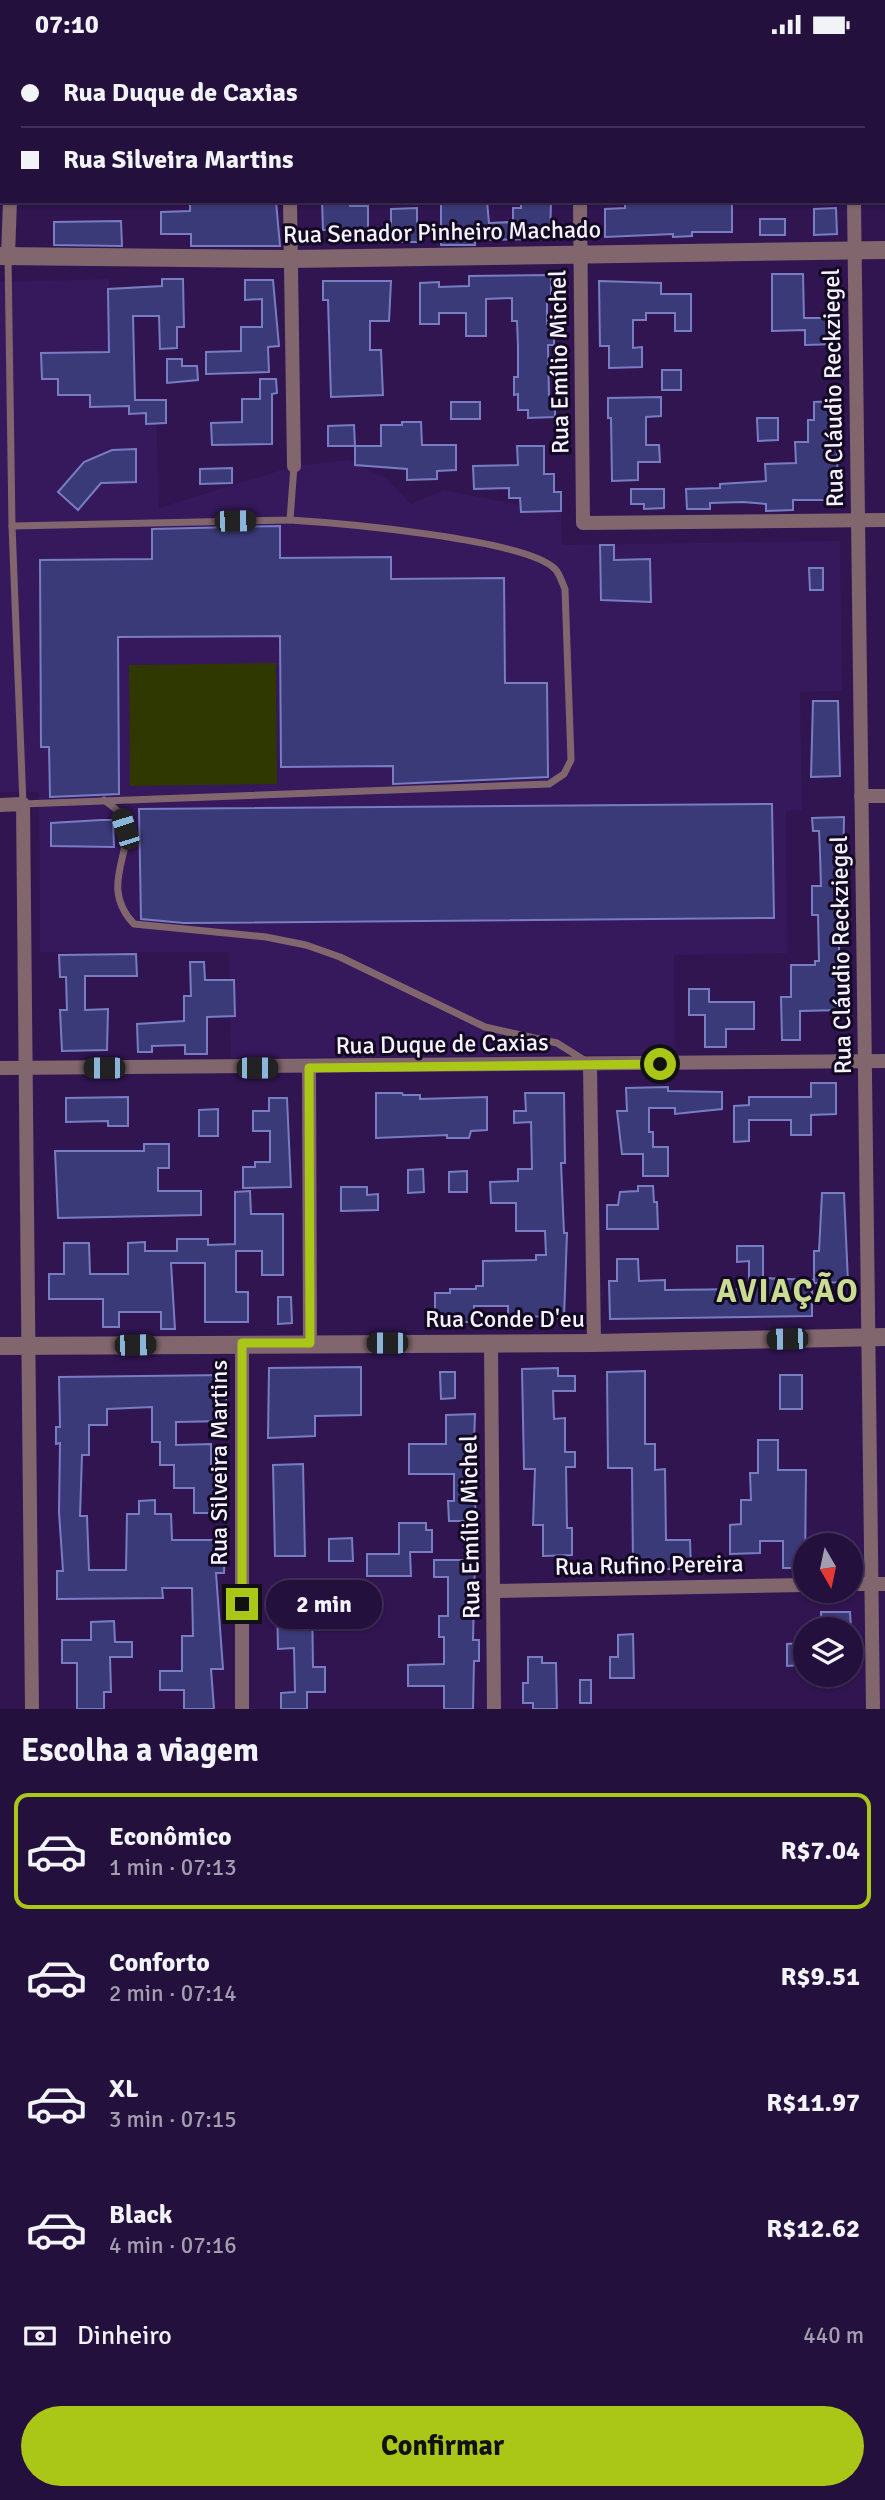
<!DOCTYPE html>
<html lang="pt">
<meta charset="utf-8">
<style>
:root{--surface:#24103d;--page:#2c1944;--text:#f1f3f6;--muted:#a39db0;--line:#413057;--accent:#aac718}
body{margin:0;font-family:Signika,sans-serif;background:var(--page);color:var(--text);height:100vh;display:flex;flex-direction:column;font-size:26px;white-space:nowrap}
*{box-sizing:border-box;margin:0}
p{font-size:23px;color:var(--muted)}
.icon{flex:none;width:38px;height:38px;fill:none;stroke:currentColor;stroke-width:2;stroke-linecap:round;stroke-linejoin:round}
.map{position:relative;height:1660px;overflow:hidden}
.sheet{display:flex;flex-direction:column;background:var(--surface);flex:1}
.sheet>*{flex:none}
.guide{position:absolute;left:0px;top:0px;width:886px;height:154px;box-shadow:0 2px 5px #0004,0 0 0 2px var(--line);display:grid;align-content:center;height:154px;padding:0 21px;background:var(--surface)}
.needle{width:46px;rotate:171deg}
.tools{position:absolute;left:793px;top:1484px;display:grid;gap:14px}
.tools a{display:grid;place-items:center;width:70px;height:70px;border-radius:50%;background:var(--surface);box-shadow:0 2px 5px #0004,0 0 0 2px var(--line);font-size:35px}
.end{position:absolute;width:32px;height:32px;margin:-16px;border:9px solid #aac718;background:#111;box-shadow:0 0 0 4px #111}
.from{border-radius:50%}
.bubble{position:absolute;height:49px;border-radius:24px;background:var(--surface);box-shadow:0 2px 5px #0004,0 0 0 2px var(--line);font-size:23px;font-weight:800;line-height:49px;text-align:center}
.car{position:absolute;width:21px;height:42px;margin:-21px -10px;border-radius:9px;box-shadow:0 0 5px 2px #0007;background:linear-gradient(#222 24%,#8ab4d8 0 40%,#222 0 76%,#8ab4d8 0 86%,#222 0)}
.guide b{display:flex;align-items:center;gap:24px;height:66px;font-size:26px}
.guide b+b{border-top:2px solid var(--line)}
.guide i{width:18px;height:18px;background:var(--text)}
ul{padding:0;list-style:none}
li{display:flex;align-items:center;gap:21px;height:116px;margin:0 14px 10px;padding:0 7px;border:4px solid transparent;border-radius:14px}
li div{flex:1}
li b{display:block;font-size:26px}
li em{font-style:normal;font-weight:800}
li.selected{border-color:var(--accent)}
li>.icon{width:63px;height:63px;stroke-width:1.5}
h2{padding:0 21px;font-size:32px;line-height:84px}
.pay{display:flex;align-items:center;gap:18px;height:77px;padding:0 21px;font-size:26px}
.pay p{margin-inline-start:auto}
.cta{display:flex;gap:14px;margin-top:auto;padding:14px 21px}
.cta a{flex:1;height:80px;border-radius:42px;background:var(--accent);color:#111;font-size:28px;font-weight:800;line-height:80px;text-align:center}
.status{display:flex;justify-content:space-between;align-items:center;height:49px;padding:0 35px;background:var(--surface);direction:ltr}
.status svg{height:19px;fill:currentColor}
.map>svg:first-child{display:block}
.built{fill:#36185c}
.green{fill:#2f3801}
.building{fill:#3a3a79;stroke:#787dc2;stroke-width:2}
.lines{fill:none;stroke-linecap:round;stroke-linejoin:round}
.service{stroke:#81666d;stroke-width:7}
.minor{stroke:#81666d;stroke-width:14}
.tertiary{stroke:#81666d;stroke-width:18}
.route{stroke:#aac718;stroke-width:9}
.labels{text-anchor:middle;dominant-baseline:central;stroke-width:6;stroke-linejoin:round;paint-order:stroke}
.street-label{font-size:24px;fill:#f4f2fa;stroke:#130923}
.district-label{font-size:32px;font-weight:bold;letter-spacing:2px;fill:#c9dc91;stroke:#130923}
</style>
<div class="status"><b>07:10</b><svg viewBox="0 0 49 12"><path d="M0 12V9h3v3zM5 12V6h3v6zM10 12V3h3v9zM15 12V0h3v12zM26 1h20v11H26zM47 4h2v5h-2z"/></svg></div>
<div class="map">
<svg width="885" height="1660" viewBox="0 0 885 1660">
<rect width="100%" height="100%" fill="#301551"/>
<path class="built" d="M109,230l-1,122 48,1 3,106 135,-42 54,-6 39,19 24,25 33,-14 117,23 1,32 278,-4 2,150 -42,1 2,118 -16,1 1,142 -113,2 1,99 -444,4 -2,-106h-189l-1,-160h-39v-510z"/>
<path class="green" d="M276,614l1,121 -147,2 -1,-121z"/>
<g class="building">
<path d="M252,152h24l4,45h-89v-12h-30v-22l29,-1v-7h62z"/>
<path d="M322,152h28v5h18v33l-38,4v-13h-7z"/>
<path d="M441,152h46l2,22 24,-1v-14h8v-7h30l-1,38 -75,1v5h-34z"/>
<path d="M625,152l107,3v28h-40v4l-19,1v-3l-68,3v-28l20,-1z"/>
<path d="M417,159v34h-26v-33z"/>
<path d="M836,159l1,26 -23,1v-26z"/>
<rect x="760" y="170" width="25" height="16"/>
<path d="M121,172l1,25 -68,-1v-23z"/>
<path d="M772,225h31l1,44h33v26l-32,1v-15l-33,1z"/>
<path d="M551,226v23h-4v26h7v21h-6l1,51h6v21l-27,1v-8h-10v-16l-4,1v-18h4v-31l-1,-25h-5v-23l-26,1v37h-20v-23h-27v11h-19v-41l19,-1v5l30,-1v-10z"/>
<path d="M162,230h21l1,48h-7v21l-17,1 -1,-33h-26l2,84h31v23l-20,1v-11l-17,1v-8l-39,1v-12h-32v-16h-16l-1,-26 68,-1 -1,-63 54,-3z"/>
<path d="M245,231h28l6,66 -11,1 1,25 -63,2v-22l35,-1v-24h21v-28l-17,1z"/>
<path d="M323,232h68l-2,40h-19v29h11l2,45 -52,2 -3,-97h-5z"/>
<path d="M599,232l62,2v11h30v37h-16v-18h-29v7h-13v28l9,-1v20l-33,1v-22h-9z"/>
<path d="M167,310h15v7h15l1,14 -31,3z"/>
<rect x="662" y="321" width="19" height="20"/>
<path d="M260,330h16l1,14 -5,1v50l-60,1 -1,-22 31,-1v-23h18z"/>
<path d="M661,348v19l-15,1v28h13l1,17h-22v18l-26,1 -1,-63h-3v-20z"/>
<path d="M836,352l2,99h-45v10l-27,1v-7l-23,-2 -33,1v6h-23l-1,-20 34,-1v-4l46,-3 -1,-17 31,-1 -1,-21h13v-22h6v-18z"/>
<rect x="451" y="353" width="29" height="17"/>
<path d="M757,369h21v22l-20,1z"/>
<path d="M402,373h19l1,23h34v25l-19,1v8l-30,1v-11l-52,-4v-19h26v-21h21z"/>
<path d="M354,376l1,21h-27v-20z"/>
<path d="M517,397h27v28h10v18h7v19l-40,1 -1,-14h-11v-10l-35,1 -1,-23 45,-1z"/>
<path d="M136,400v33l-35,1 -23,27 -20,-18 26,-30 28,-12z"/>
<path d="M232,419v15l-32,1v-15z"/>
<path d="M631,440h33v19l-20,1v-5h-13z"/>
<path d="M280,477v32l111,-1v22l113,-1 1,105h42l1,94 -155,7v-18l-112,1 -1,-131 -162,1 1,157 -69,3 -1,-50h-8l-1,-187 112,-1v-30z"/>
<path d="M600,496h14v15l36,-1 1,43 -50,-2z"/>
<path d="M809,519h14v22h-13z"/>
<path d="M813,652h25l2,75 -29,1z"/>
<path d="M772,755l2,114 -590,5 -43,-4 -2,-110z"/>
<path d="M844,768l-2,117h-3v26h7l-3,50 -43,1v29h-18l-1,-43h10v-32h24v-4h4l-1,-46h-6v-29h9l-1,-32 -1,-23h-6l-1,-13z"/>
<path d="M101,771h12l1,27 -63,-1v-23z"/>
<path d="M136,905l1,22h-52v34l23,-1 -1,41 -45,1 -2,-41h7l-1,-33h-6l-1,-22z"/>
<path d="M190,913h14l1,18h29l1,36 -28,1v37h-22v-9l-33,1v6h-14l-1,-28 47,-3v-25h7z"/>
<path d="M689,940h20v13h45v27h-28v18h-21v-32h-16z"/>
<path d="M811,1034h25v31l-25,1v20h-20v-15h-42v21l-15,1v-36l15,-1v-8h62z"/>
<path d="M668,1038v4l54,1v17l-47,5v-6h-26v24h4v15h15v29h-25v-22h-21l-5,-43h10l-1,-23z"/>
<path d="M376,1044h26l1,2h17v4l67,-2v33l-16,1 -2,7h-22v-3l-71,3z"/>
<path d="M525,1044h39l1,70h-4l3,70h3l-3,85 -56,-3v-9h-34v16h-39v-29h15v-4h26v-3h7v-25l53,-1v-5h10l-1,-24h-29v-28h-25l-1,-21 28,-1v-12h14l-1,-47 -17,1v-12h12z"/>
<path d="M128,1048v29h-20v-5l-42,1v-24z"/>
<path d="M269,1049h18l4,89 -48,1v-21h12v-5h15v-31h-17v-20h16z"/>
<path d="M218,1060v27h-19v-26z"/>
<path d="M144,1095h25v24h-11v23h43v24l-143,3 -3,-67h89z"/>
<path d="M423,1120l1,23 -16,1v-23z"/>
<path d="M467,1122v21h-18v-20z"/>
<path d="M638,1137h15l1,16h3l1,27h-51v-24h11l2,-13 18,-1z"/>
<path d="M341,1138h26v8l11,-1v16l-37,1z"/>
<path d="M250,1142l1,23h32v61h-21v-24h-26v41h12v30h-43v-59h-34l4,66h-14v-17h-42v15h-16v-28h-54v-25h15v-31h25l1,31h38v-31l17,-1v9h32v-12h31v6l27,-1v-52z"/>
<path d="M822,1144h22l4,89 -34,1v-32h5z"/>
<path d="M737,1197h26v32l49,2v36l-202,3 -1,-38h8v-22h21l1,22 26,-1v10l84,-1v-28l-12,1z"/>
<path d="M278,1248h13l1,26 -14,1z"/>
<path d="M361,1318v48l-46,1v20l-47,2 1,-70z"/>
<path d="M558,1319v8h17v15h-22l1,28 11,-1v34h10v15h-9l1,61h5v27l-29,1v-31h-10l2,-56h-11l-2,-100z"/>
<path d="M645,1322v73h10v26l10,-1 1,71h24l1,29h-58l-1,-101h-24l-1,-96z"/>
<path d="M440,1323h15v26l-14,1z"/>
<path d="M226,1326v46l-50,1v23l35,-1v22h10l-2,47h-25v-25h-20v-23h-14v-23h-8v-35l-45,2v16h-18v30h-7l-2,61h7l2,54h37l1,-56h12v-13l16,-1v14h16l1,26h53l-1,33h-8l7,96h-12l3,40h-30v-19h-24v-19h22v-35h11l-1,-48h-30l1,10 -106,1v-28h6l-4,-59 1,-69 -4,1v-17h4l-1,-50z"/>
<rect x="780" y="1326" width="22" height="34"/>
<path d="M475,1365l-2,59h-3l1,28h4l1,20h-27l-1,-20h6v-27h-45v-30h37v-29z"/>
<path d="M758,1391h20v30h28l-1,98h-22v-27h-23v12l-30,1v-29l11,-1v-24h10l-1,-27h8z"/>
<path d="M303,1415l2,92h-30l-2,-91z"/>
<path d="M399,1474h27v7h6v22h-22l1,24h-44v-22h32z"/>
<path d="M352,1489l1,23h-24v-22z"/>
<path d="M434,1511h41l-2,80h6v21h-5l-1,48h-29v-23h-36v-21l36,-1v-27h-5v-21h9v-39h-14z"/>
<path d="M277,1552h35l1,66h12v25h-18v17h-26v-16l14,-1 -1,-44 -16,1z"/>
<path d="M821,1563h29l1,17 -30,-2z"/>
<path d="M114,1572l1,21h17v15h-22l1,35h-7v17h-27v-46h-15v-23h29v-18z"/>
<path d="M633,1585l1,44h-24v-21h8v-22z"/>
<path d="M801,1594v22l-14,1v-22z"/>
<path d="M528,1608h14v6h14l1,46h-24v-6h-10v-20h5z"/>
<rect x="580" y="1631" width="11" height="23"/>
</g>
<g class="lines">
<g class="service">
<path d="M8,207l4,270 11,278 526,-20 15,-10 7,-14 -6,-171c-3,-6 -5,-15 -10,-20 -29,-30 -216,-46 -265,-49"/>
<path d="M12,477l278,-6 4,-54"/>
<path d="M104,751c5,4 13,9 17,15 20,31 -26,68 13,109l132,13 40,8 34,12 145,70 72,16 27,17"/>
</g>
<g class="minor">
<path d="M288,0v2"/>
<path d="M578,0v2"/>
<path d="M852,0v2"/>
<path d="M15,2v-2"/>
<path d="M290,152l4,265"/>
<path d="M580,152l3,322 302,-3"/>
<path d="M854,152l19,1508"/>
<path d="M8,207l2,-55"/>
<path d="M861,747h24"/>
<path d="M0,756l23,-1 9,905"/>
<path d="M590,1016l4,278"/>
<path d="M0,1019l885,-7"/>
<path d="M309,1019l1,275"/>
<path d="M242,1294v366"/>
<path d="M491,1295l3,365"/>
<path d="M850,1535h35"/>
<path d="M493,1542l312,-6"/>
</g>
<g class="tertiary">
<path d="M0,207l290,3 595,-9"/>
<path d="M0,1297l594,-3 291,-6"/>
</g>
</g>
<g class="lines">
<path class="route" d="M242,1555v-261h68l-1,-275 351,-4"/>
</g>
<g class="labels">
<g class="street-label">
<text transform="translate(442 183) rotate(-1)">Rua Senador Pinheiro Machado</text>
<text transform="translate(559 313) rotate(-91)">Rua Emílio Michel</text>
<text transform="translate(833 339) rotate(-91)">Rua Cláudio Reckziegel</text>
<text transform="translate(841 906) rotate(-91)">Rua Cláudio Reckziegel</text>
<text transform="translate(442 995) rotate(-1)">Rua Duque de Caxias</text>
<text x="505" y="1270">Rua Conde D'eu</text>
<text transform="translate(219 1414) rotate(-90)">Rua Silveira Martins</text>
<text transform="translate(470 1478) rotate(-91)">Rua Emílio Michel</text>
<text transform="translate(649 1516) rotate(-1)">Rua Rufino Pereira</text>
</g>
<g class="district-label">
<text x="788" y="1242">AVIAÇÃO</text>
</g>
</g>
</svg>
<div class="tools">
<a><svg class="needle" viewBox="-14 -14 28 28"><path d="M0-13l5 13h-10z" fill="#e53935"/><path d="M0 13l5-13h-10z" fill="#a39db0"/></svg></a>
<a><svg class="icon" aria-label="layers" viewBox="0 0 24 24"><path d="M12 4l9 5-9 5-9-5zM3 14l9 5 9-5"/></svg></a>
</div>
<i class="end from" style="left:660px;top:1015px"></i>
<i class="end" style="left:242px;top:1555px"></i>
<div class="bubble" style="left:266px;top:1531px;width:116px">2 min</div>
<i class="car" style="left:235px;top:472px;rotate:89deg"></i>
<i class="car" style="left:125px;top:780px;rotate:342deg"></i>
<i class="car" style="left:104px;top:1019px;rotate:270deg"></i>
<i class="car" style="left:257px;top:1019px;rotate:90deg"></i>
<i class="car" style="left:787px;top:1290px;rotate:269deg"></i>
<i class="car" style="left:387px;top:1294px;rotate:270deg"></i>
<i class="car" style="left:135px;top:1296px;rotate:89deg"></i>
<div class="guide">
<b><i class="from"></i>Rua Duque de Caxias</b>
<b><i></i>Rua Silveira Martins</b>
</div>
</div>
<section class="sheet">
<h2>Escolha a viagem</h2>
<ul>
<li class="selected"><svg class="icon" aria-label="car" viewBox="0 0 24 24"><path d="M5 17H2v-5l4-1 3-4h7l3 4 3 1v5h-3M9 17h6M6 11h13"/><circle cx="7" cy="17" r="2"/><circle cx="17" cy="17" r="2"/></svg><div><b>Econômico</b><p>1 min · 07:13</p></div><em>R$7.04</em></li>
<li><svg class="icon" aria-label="car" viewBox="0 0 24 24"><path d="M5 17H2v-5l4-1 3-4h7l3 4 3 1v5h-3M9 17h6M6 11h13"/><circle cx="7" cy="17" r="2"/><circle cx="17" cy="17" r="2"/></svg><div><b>Conforto</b><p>2 min · 07:14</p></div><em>R$9.51</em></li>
<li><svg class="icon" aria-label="car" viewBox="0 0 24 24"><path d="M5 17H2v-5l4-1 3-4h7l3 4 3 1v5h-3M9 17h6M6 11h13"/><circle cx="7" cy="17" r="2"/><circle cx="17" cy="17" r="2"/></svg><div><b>XL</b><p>3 min · 07:15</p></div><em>R$11.97</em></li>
<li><svg class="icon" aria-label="car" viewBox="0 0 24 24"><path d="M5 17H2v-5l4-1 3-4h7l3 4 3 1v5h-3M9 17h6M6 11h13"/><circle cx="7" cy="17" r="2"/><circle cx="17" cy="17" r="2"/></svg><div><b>Black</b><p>4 min · 07:16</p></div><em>R$12.62</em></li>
</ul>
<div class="pay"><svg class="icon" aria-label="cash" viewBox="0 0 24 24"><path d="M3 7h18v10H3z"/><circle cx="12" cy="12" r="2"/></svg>Dinheiro<p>440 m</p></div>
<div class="cta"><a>Confirmar</a></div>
</section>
